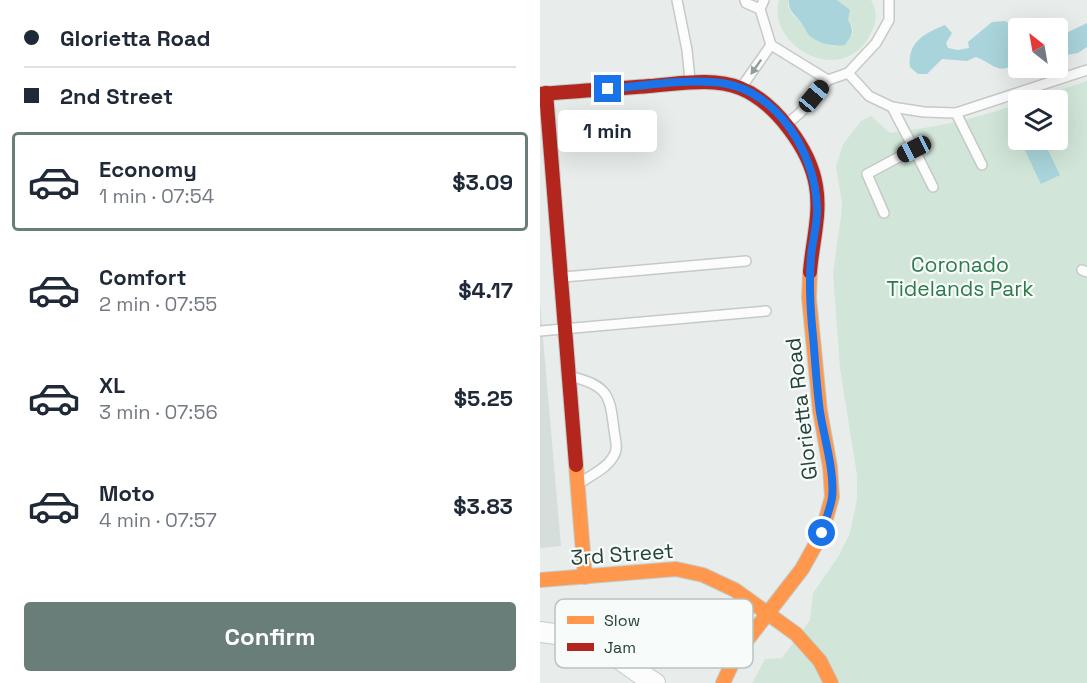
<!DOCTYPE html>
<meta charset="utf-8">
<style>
:root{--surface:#fff;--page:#f6f6f7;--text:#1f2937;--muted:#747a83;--line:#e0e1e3;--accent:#697e78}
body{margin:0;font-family:"Space Grotesk",sans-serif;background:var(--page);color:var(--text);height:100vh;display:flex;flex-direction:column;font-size:22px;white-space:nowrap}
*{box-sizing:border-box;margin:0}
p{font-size:20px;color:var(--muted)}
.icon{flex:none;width:33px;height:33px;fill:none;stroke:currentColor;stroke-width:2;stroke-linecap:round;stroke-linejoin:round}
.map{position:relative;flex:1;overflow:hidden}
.panel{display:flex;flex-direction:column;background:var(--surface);width:540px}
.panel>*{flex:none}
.guide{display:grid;align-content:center;height:132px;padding:0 24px;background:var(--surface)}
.needle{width:39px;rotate:329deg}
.controls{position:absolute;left:468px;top:18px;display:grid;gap:12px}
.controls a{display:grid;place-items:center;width:60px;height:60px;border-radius:6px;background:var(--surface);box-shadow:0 6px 24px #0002;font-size:30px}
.end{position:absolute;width:27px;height:27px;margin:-14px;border:8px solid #1a73e8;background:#fff;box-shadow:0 0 0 3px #fff}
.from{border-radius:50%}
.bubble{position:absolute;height:42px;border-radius:6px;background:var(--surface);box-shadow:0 6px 24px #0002;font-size:20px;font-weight:800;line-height:42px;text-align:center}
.car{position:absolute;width:18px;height:36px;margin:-18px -9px;border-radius:8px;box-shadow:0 0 4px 2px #0007;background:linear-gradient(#222 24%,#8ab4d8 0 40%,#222 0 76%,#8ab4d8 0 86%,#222 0)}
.guide b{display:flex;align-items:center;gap:21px;height:57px;font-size:22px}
.guide b+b{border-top:2px solid var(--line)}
.guide i{width:15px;height:15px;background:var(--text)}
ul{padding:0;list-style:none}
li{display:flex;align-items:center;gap:18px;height:99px;margin:0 12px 9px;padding:0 12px;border:3px solid transparent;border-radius:6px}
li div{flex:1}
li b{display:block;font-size:22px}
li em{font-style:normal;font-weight:800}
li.on{border-color:var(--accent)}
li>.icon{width:54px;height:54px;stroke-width:1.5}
.button{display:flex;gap:12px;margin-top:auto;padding:12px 24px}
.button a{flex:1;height:69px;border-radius:6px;background:var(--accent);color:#fff;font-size:24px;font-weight:800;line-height:69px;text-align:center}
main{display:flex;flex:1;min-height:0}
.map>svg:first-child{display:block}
.built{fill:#d6dedb}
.green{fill:#d1e6d8}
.water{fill:#a9d4db}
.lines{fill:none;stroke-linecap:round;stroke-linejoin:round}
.lane-casing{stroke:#c5cac8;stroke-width:12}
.street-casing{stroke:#c5cac8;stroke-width:22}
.slow-casing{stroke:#c3cbc8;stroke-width:16}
.jam-casing{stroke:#c3cbc8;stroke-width:16}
.lane{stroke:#fcfcfc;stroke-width:9}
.street{stroke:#fcfcfc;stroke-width:20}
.slow{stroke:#ff974d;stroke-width:14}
.jam{stroke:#b3261e;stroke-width:14}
.oneway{fill:#909f9b}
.route{stroke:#1a73e8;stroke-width:8}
.labels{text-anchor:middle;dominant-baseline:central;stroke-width:4.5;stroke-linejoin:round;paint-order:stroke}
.park-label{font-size:21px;fill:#2d7a4b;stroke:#f7fbf9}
.street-label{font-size:21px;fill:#24423a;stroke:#f7fbf9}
.key{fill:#f7fbf9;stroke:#b8c4c0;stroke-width:1.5}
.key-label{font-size:16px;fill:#24423a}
</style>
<main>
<section class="panel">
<div class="guide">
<b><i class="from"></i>Glorietta Road</b>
<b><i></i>2nd Street</b>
</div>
<ul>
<li class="on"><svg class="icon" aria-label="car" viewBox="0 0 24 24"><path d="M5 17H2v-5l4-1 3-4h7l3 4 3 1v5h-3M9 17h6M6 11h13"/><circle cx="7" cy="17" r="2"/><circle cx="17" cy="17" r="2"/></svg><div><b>Economy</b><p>1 min · 07:54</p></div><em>$3.09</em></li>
<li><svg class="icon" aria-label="car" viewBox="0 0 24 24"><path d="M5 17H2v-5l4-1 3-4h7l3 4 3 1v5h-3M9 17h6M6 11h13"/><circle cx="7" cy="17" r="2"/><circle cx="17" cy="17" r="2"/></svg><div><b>Comfort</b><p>2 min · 07:55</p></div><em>$4.17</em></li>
<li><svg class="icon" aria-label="car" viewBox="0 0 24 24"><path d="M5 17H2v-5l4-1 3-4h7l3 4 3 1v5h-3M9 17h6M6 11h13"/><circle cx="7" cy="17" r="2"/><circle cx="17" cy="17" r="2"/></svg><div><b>XL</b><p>3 min · 07:56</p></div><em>$5.25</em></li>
<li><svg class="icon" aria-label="car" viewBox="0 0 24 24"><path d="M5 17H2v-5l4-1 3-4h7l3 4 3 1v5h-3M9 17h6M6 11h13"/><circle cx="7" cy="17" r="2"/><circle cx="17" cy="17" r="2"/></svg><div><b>Moto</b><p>4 min · 07:57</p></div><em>$3.83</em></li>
</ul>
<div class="button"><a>Confirm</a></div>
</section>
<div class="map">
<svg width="547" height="683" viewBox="0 0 547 683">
<rect width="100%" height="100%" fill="#e8edeb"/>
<path class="built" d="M0,303l21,243 -21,2z"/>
<g class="green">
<path d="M239,0h10l-1,6 4,8 10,8 9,15 24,10 17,-12 1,-7 -5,-8 1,-10 -12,-10h34c7,13 6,22 -1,35 -29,54 -104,10 -91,-35z"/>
<path d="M547,81v602h-335l13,-24 17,-1 28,-38 3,-27 25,-36 12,-24 7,-34v-24l-17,-106 -7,-96 8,-57 1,-13 -6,-37 7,-22 18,-23 10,-5 19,17c46,-6 85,-14 128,-29v36h40v-40h-29z"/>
</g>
<g class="water">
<path d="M249,0h48l13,10 -2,10c7,11 4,15 -3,25 -11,2 -24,-1 -34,-8 -5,-4 -7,-12 -11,-16 -6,-8 -12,-10 -11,-21z"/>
<path d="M465,21l11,6v8l2,1v26c-20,14 -22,3 -42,-5l-9,4 -25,-2 -15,15h-9l-8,-7c-3,-25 15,-34 35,-42l7,8 -6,10 2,5 10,2 11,-2 -1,-6 24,-20z"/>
<path d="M547,23v24l-9,6 -11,2 -9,-8v-10z"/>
<path d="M480,140h23l17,35 -19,9z"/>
</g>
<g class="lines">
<defs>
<g id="lane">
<path d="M137,0l10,50 3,30"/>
<path d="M205,0l1,3 14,6"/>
<path d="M224,0l-4,9 11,36 57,35 20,-7 28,-30 13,-23v-20"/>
<path d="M308,73l21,23 23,11 32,5 32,1 131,-43"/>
<path d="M203,85l28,-40"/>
<path d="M352,107l22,42"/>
<path d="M416,113l26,52"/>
<path d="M248,123l12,-10 28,-33"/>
<path d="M344,213l-17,-39 47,-25 19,38"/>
<path d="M542,270l5,2"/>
<path d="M24,277l182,-16"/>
<path d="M0,331l226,-20"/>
<path d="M33,377c36,9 37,20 41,53 1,9 5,19 -1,27 -7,12 -22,18 -33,26"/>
</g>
<path id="street" d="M0,632c17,2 45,6 60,14 19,11 35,26 55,37"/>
<g id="slow">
<path d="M36,465l9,112"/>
<path d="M0,580l136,-11 27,6 32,15 61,44 24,27 11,22"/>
<path d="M183,683l14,-30 65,-84 20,-36 10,-36 -2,-30 -10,-56 -11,-113 1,-26"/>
</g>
<g id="jam">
<path d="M6,93l30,372"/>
<path d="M0,94c36,-3 73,-5 109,-8 29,-2 64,-9 91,2 35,14 70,61 76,98 5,28 -4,58 -6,86"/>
</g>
</defs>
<use href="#lane" class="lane-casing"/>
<use href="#street" class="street-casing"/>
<use href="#slow" class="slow-casing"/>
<use href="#jam" class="jam-casing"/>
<use href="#lane" class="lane"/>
<use href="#street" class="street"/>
<use href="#slow" class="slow"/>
<use href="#jam" class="jam"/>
</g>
<defs><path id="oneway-solid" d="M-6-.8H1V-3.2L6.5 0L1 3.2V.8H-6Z" transform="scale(1.5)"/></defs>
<use class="oneway" href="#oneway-solid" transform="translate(216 67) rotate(125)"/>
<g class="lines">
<path class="route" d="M68,89c34,-3 81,-11 114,-6 56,8 94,72 95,125 1,16 -5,33 -6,49 -2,23 -1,46 1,69 3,28 4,57 8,86 4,25 15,61 12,86 -2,11 -7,23 -10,35"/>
</g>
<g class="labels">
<g class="park-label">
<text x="420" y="264">Coronado<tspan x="420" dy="24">Tidelands Park</tspan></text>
</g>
<g class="street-label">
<text transform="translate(261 409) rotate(-97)">Glorietta Road</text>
<text transform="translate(82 554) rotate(-4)">3rd Street</text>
</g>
</g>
<rect x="15" y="599" width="198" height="69" rx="9" class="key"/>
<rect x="27" y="616" width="27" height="8" fill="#ff974d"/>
<rect x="27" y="643" width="27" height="8" fill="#b3261e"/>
<g class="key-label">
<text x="64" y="626">Slow</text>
<text x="64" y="653">Jam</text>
</g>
</svg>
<div class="controls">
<a><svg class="needle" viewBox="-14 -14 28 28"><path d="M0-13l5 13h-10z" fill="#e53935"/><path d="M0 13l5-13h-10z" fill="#747a83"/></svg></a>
<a><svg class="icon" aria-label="layers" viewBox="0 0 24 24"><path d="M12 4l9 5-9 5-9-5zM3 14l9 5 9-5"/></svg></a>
</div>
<i class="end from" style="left:282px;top:533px"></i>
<i class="end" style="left:68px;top:89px"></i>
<div class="bubble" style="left:18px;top:110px;width:99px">1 min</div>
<i class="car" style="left:274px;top:96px;rotate:40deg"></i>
<i class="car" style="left:374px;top:149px;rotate:243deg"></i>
</div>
</main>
